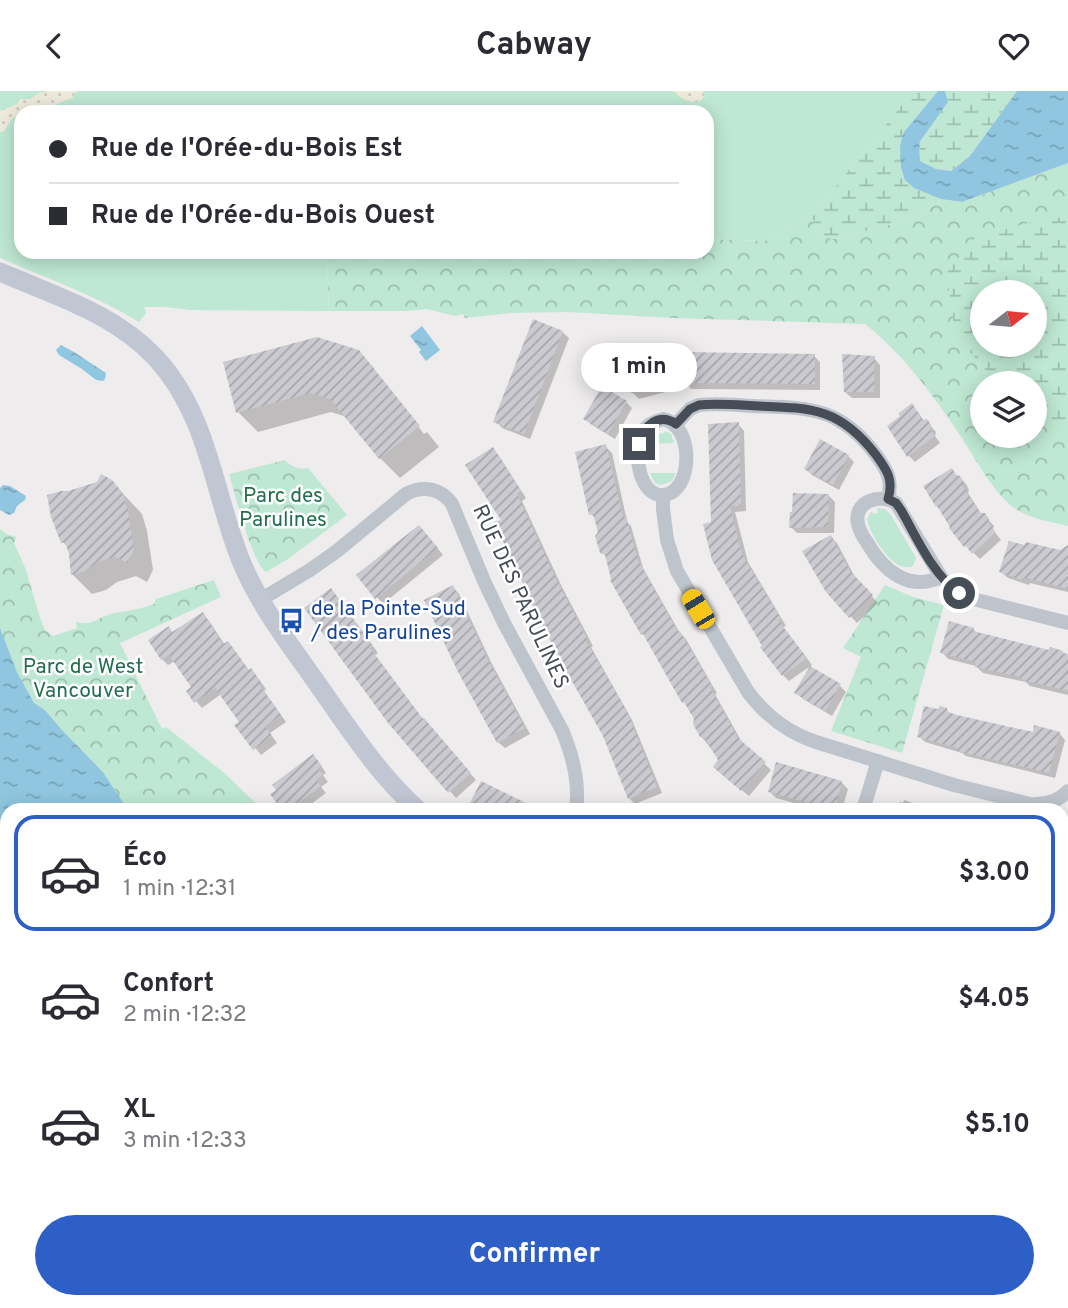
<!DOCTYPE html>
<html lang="fr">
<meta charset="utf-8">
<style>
:root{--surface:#fff;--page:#f7f7f7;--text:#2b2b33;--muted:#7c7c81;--line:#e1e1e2;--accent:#2e5fc6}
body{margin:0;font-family:Overpass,sans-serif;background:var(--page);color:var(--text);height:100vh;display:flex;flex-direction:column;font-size:26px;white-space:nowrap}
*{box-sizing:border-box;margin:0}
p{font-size:23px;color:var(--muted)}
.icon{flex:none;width:38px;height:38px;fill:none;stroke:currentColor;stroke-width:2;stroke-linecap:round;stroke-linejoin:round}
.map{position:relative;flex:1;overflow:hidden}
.panel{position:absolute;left:0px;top:712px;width:1069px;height:506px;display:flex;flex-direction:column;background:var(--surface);border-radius:21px 21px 0 0;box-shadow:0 4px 18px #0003}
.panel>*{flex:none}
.top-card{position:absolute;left:14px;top:14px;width:700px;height:154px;border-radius:21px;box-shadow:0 4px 18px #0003;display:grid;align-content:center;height:154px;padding:0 35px;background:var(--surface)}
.needle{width:46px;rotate:74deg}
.controls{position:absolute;left:970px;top:189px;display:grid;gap:14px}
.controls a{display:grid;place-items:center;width:77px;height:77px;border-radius:50%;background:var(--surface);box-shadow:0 4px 18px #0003;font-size:35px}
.end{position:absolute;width:32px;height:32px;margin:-16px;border:9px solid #464d56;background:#fff;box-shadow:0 0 0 4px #fff}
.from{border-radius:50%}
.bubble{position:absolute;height:49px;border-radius:24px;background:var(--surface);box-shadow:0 4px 18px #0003;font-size:23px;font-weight:700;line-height:49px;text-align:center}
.car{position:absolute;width:21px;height:42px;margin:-21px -10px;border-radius:9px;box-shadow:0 0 5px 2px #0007;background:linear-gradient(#f5c518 24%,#345 0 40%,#f5c518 0 76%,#345 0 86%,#f5c518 0)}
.top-card b{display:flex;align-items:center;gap:24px;height:66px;font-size:26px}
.top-card b+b{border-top:2px solid var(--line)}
.top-card i{width:18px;height:18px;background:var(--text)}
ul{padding:12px 0 0;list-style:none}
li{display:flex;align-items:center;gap:21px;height:116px;margin:0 14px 10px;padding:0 21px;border:4px solid transparent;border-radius:21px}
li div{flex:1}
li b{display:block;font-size:26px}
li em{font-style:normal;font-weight:700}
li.active{border-color:var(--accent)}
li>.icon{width:63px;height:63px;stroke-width:1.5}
.cta{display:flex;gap:14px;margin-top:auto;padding:14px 35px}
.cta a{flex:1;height:80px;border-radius:42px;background:var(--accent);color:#fff;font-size:28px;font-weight:700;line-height:80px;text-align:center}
header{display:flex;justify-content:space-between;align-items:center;height:91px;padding:0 35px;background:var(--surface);font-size:32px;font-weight:700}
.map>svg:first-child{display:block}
.grass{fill:#bee8d3}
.forest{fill:url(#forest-crowns);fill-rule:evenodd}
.wetland{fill:url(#wetland-marsh);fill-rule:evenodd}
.sand{fill:url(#sand-dots)}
.water{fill:url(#water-ripples)}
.shadow{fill:#0003}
.building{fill:url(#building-hatch)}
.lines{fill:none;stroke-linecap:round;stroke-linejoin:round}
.street{stroke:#bec4cc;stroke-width:14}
.secondary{stroke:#c0c7d3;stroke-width:19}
.route{stroke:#464d56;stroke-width:9}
.labels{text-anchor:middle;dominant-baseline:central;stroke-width:5;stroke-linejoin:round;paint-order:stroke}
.park-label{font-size:21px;fill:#216e50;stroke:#fff}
.street-label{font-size:21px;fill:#464d56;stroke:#fff}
.transit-label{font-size:21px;fill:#164399;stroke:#fff;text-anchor:start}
</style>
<header><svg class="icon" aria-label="back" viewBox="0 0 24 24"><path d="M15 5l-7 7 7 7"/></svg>Cabway<svg class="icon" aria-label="heart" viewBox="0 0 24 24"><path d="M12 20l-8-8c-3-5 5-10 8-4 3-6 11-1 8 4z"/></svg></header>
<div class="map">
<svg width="1068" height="1217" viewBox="0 0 1068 1217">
<defs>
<pattern id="forest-crowns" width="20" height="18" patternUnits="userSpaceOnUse" patternTransform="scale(1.75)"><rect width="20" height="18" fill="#bee8d3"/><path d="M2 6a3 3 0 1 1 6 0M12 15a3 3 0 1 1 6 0" fill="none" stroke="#9cbeae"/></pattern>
<pattern id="wetland-marsh" width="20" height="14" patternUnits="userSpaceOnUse" patternTransform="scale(1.75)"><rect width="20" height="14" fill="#bee8d3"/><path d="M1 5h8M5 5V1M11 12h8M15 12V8" fill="none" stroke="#9cbeae"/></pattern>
<pattern id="sand-dots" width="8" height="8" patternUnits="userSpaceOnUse" patternTransform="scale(1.75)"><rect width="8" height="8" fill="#eeebdd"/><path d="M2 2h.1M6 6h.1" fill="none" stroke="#cdcbc0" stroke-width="1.8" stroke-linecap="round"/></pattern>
<pattern id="water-ripples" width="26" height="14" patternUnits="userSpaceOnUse" patternTransform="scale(1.75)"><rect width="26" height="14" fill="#90c6e0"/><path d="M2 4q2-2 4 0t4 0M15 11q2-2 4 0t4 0" fill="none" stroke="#77a3b8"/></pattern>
<pattern id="building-hatch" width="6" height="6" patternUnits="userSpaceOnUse" patternTransform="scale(1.75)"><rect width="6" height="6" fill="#cacad0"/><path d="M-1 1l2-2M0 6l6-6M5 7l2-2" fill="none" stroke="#a6a6ac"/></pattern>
</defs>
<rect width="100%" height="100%" fill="#eeecec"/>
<g class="grass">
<path d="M0,0h913l-101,125 -47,25 -58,-2v-127h-686v140h318l-12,5 2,54 -139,-1 -24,-3h-22l2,6 -7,9c-44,-27 -92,-44 -139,-64z"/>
<path d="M665,340l6,3 3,9 -25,1c2,-6 3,-10 9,-12l1,2 5,-1z"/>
<path d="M650,382h26l-4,8 -11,4 -6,-2z"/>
<path d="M877,417l8,1 6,6 25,43 -3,8c-19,9 -43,-31 -46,-47l4,-7 3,2 4,-1z"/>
</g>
<g class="forest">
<path d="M1068,72v363c-20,-5 -44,-8 -60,-23 -19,-18 -32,-43 -46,-65 -29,-43 -57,-82 -97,-114l-191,-6 -106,-6 -57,1 -46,5 -2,-4 -8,2 -28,-7 -21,2h-77l-2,-54 12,-5h368v-13l58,2 47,-25 9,21 14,2 80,-21 26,-19 21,3zM982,201h52v53h-52zM982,292h52v53h-52z"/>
<path d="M285,369c6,7 15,10 23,8l39,47 -59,44 -22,13c-14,-9 -31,-78 -37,-98z"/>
<path d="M0,438l6,5 10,3 -2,6 12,27 14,48 5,12 8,6 24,-8 -1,-6c18,5 22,-6 38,-9 15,-2 26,-4 40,-9l2,-5 58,-19 7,17 -101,46 42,86 4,-2 57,45 40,38h-135l-25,-38 -42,-43 -16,-19 -11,-7 -17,-31 -17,-44z"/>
<path d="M885,494l28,12 31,8 -42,148 -71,-22 30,-74 -18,-9z"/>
<path d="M394,1211h43v6h-45z"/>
</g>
<g class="wetland">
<path d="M913,0h25l-34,41 27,62 10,5 -26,19 -80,21 -14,-2 -9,-21z"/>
<path d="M945,0h72l-47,65 -19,15 -15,-2 -16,-8 -1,-18 29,-41z"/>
<path d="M1068,126v218l-34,-23v-29h-37l-42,-48 -8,-63 28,-34 67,-19zM1034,201v53h-52v-53z"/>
</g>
<g class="sand">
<path d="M49,0h28l-5,7 -16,6v8h-35v7l-4,-2 -4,1 -10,14h-3v-21l17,-7 3,-5h10l9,-6z"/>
<path d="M673,0h30l2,5 -5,5c-11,3 -19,-2 -27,-10z"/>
</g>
<g class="water">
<path d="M938,0h7l3,11 -29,41 1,18 16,8 15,2 19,-15 47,-65h51v72l-106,39 -21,-3 -27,-11 -9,-8 -4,-13 -1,-21 4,-14z"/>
<path d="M422,235l18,24 -14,11 -7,-9 2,-2 -11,-14z"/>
<path d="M61,254l13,7 32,21 -1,6 -2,2 -7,-1 -14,-11 -23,-14 -3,-5z"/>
<path d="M3,394l7,1 16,10 -1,4 -8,6 -3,7 -5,2 -9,-5v-22z"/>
<path d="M0,537l17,44 17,31 11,7 16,19 42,43 25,38h-121v492h387l-2,6h-392z"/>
</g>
<g class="shadow">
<path d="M562,241l7,6 -39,101 -28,-11 -6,-7z"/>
<path d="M358,261l16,16h-3l53,66 3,-2 12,15 -39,31 -20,-20 -33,-41 -16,-5 -73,20 -20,-20z"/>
<path d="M814,265l6,6v28l-129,-1 -6,-7z"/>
<path d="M659,266l7,6 7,27 -34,9 -6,-6 -8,-27z"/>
<path d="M874,267l6,7v33h-28l-7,-6z"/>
<path d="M626,311l6,6 -17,31 -23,-14 -7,-6z"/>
<path d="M918,321l6,9h2l10,11 -1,4 5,7 -25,19 -6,-6 -20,-30z"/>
<path d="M738,333l6,7 2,80 -11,1 13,50 38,64 -3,1 29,38 -23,16 -6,-6 -19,-28 -51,-124z"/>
<path d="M605,355l7,7 13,59 3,11 3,3 12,42 37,65 6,6 25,44 6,10 -2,1 28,50 28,26 -22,26 -28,-23 -1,-13 -19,-24 -5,-17 -12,-17 -77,-145 -5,-5 -2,-20 -4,-13 -5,-5z"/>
<path d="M493,359l6,6 27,42 -4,3 40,86 31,59 -2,1 41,73 30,73 -27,11 -6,-6 -25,-63 -101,-215z"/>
<path d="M848,365l6,6 -15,28 -27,-15 -6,-6z"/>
<path d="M952,380l14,13 3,6 -1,3 14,22h2l10,11 -1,4 8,10 -21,19 -14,-13z"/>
<path d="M111,390l31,33 5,17 6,39 -6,12 -11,-6 -19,6 -11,8 -14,4 -20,-20 -3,-26 -6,-6z"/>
<path d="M828,404l7,7 -1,31h-37l-6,-6 3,-13z"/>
<path d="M425,442l18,22 -60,49 -24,-28z"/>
<path d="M830,446l7,6 19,36 22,24 -21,20 -30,-32z"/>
<path d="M1024,456l44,5v40l-38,-9 -1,2 -21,-7 -7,-6z"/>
<path d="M453,496l6,7 33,70 38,70 -25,14 -7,-6z"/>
<path d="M337,506l41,56 -3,2 48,65 53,60 -20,18 -71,-81z"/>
<path d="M202,523l7,7 16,24 25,26 7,6 9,12 -2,2 22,31 -16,11 7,10 -16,12 -24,-30 4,-3 -20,-28 -19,14 -14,-16 6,-4 -19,-27 -7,4 -6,-6 11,-26z"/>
<path d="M973,538l5,5 72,18h12l6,4v39l-38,-9 -4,-4 -43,-9 -7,-7 -28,-7 -6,-7z"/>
<path d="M811,577l29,18 6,6 -14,24 -29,-17 -7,-7z"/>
<path d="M946,619l6,5 82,19 25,-1 6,7 -10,38 -89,-22 -4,-3 -37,-11 -6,-6 20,-25z"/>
<path d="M319,672l7,10 -3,2 5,7 -7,5 5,6 -23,17h-18l-13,-15z"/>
<path d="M842,692l6,6 -6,21h-23l-43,-12 -6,-6z"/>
<path d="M904,709l21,7 6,3h-33l2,-8 3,1z"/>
<path d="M1062,832h6v34l-6,-1z"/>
<rect x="1062" y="942" width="6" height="33"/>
<path d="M1062,1017l6,2v31l-6,-2z"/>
<path d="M1068,1122v31l-6,-4v-9z"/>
<path d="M771,1211h44l-11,6h-27z"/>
<path d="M989,1211h42l-14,6h-22z"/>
</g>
<g class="building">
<path d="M533,228l30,12 -39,103 -31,-12z"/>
<path d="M317,246l42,13 61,76 -41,33 -49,-60 -20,-6 -74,20 -13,-51z"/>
<path d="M683,261l132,2v30l-132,-1z"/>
<path d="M842,263l33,2 -1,36h-30z"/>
<path d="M660,264l8,29 -37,9 -8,-28z"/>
<path d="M602,295l25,15 -19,33 -25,-15z"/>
<path d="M912,312l11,17 4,-1 4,6 -1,4 5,7 -28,21 -20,-31 13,-10 -2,-2z"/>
<path d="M739,331l2,84h-11l12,48 39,65 -3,1 29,38 -25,18 -22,-29 2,-1 -50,-86 -9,-36 8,-2 -3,-98z"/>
<path d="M820,348l29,16 -16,30 -29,-16z"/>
<path d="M606,353l14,61 4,13 2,-1 12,43 40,72 2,-1 25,43 7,12 -2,1 28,51 28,24 -25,29 -28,-24 5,-7 -13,-22 -5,-1 -7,-13 1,-5 -10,-17 -2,1 -39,-69 -2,1 -31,-55 1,-1 -6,-24 -5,-2 -5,-17 3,-4 -5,-18 -4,1 -14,-63z"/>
<path d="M493,356l28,44 -4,3 39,85 32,61 -2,1 41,70 30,76 -29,12 -25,-63 -38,-67 -37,-72h1l-35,-75 7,-2 -36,-55z"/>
<path d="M952,377l4,7 4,1 4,6 -2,3 15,23 4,5h4l4,6 -1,3 8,11 -24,21 -6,-8 -2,1 -15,-19 1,-1 -13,-21 -1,1 -13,-21z"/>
<path d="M101,383l11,6 10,12 6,18 6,40 -7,13 -12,-6 -18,5 -11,9 -15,4 -2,-21 -4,-12 -4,1 -10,-26 -4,-22 14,-4h7l29,-9z"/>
<path d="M793,402l36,1 -1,33 -39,1 1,-16h2z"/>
<path d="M419,434l19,23 -63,51 -19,-24z"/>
<path d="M831,444l19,36 23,24 -24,23 -23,-26 -24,-41z"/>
<path d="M1009,450l15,4 2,-3 34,8 8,-5v44l-41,-11h-3l-1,2 -24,-8z"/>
<path d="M453,494l33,71 39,72 -28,15 -40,-73 -33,-70z"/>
<path d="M331,497l42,58 -3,2 53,71 1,-1 47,55 -23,20 -60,-70 -84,-115z"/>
<path d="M203,521l20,32 5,-3 21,29 2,-2 10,14 -2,2 22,31 -16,11 7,10 -19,14 -19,-25 5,-3 -24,-34 -21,15 -8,-12 5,-4 -22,-32 -8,5 -13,-20 21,-14 3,6z"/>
<path d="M949,530l25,7 -1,3 76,19 1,-3 13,4v2l5,1v37l-46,-11 -1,-3 -46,-10 1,-5 -36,-9z"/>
<path d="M810,575l31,18 -16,27 -31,-18z"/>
<path d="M924,615l14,3 2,-3 7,2 1,4 9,3 76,17 1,-7 26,7 -11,41 -92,-22 1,-3 -41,-11z"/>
<path d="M313,663l9,12 -4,3 5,6 -7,5 5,6 -31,23 -4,-5 -6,4 -10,-14 6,-4 -4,-5z"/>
<path d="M776,671l66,19 -7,29 -67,-18z"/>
<path d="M481,690l59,29h-65l-7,-3z"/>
</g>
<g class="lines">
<g class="street">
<path d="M663,328c32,6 30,73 1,76 -26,2 -31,-45 -23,-62 5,-8 14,-12 22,-14z"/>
<path d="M676,333l14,-15 9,-4c18,-2 36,0 54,1 56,2 86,0 123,49 11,15 17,25 12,44"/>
<path d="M663,404v14l4,31 10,31 71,121c18,24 40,41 68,50l138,43 76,19c15,1 28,-2 38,-13"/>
<path d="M941,486c-32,15 -57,-6 -73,-33 -4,-6 -9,-13 -10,-20 -5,-23 22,-31 38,-21l45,74c7,10 17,16 28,21l99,25"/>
<path d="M260,509l50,-30 27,-19 69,-57c17,-9 35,-6 46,10l32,77 20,42 58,107c11,26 18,52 14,80"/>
<path d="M863,719l15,-49"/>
</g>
<g class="secondary">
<path d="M0,181c55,24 114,41 156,86 53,58 57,133 85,203 19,46 50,85 78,125 30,43 60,89 99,124"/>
<path d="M1062,891h6"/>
</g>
</g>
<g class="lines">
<path class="route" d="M639,353c3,-18 20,-32 37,-20l14,-15 9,-4c19,-2 39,0 59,1 54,2 82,2 118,49 11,15 18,25 12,44l8,4 5,7c16,28 32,65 58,83"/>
</g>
<defs>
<symbol id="bus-bare" viewBox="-9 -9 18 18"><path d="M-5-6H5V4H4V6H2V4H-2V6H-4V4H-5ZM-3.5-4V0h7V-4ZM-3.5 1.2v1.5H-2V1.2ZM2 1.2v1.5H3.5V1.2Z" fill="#1a4fb4" stroke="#fff" stroke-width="2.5" paint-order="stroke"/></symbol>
</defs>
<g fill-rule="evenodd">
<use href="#bus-bare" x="274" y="512" width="35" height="35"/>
</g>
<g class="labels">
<g class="park-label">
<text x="283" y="405">Parc des<tspan x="283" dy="24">Parulines</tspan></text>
<text x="83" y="576">Parc de West<tspan x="83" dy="24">Vancouver</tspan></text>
</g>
<g class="street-label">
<text transform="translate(520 506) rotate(65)">RUE DES PARULINES</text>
</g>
<g class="transit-label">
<text x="311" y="518">de la Pointe-Sud<tspan x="311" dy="24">/ des Parulines</tspan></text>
</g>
</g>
</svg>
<div class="controls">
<a><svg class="needle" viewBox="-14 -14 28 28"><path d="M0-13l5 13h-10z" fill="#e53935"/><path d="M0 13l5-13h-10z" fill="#7c7c81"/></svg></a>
<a><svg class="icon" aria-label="layers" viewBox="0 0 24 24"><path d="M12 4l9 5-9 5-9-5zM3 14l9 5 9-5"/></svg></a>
</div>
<i class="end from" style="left:959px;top:502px"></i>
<i class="end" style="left:639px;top:353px"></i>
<div class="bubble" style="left:581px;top:252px;width:116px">1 min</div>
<i class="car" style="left:698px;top:518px;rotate:329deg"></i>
<div class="top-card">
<b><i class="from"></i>Rue de l'Orée-du-Bois Est</b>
<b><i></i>Rue de l'Orée-du-Bois Ouest</b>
</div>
<section class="panel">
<ul>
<li class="active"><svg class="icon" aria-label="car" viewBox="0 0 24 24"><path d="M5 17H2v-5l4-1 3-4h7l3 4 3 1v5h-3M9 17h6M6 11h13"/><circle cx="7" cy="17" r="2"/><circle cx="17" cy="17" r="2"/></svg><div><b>Éco</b><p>1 min · 12:31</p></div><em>$3.00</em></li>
<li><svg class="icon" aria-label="car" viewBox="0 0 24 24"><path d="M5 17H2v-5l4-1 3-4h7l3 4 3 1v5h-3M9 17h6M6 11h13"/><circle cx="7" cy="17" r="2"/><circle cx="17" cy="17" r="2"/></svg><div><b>Confort</b><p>2 min · 12:32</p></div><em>$4.05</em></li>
<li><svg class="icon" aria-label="car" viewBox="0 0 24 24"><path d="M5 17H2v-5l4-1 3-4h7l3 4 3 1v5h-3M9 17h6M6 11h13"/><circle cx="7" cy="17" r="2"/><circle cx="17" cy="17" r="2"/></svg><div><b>XL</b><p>3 min · 12:33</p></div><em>$5.10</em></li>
</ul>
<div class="cta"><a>Confirmer</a></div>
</section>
</div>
